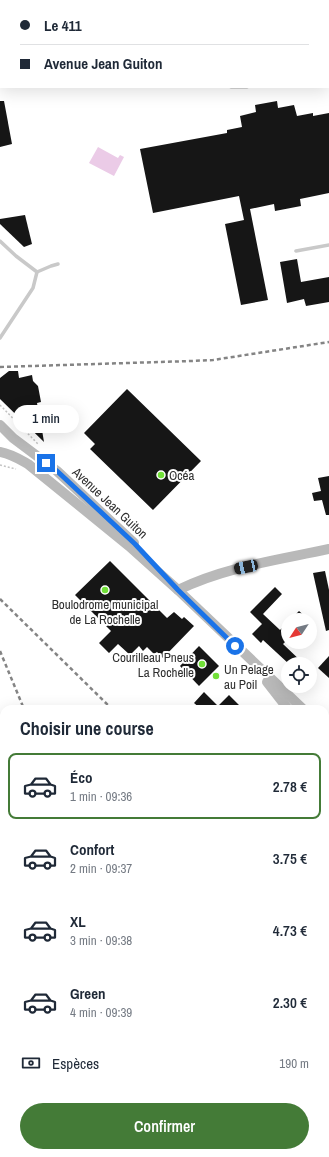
<!DOCTYPE html>
<html lang="fr">
<meta charset="utf-8">
<style>
:root{--surface:#fff;--page:#f6f6f7;--text:#1f2937;--muted:#747a83;--line:#e0e1e3;--accent:#447b37}
body{margin:0;font-family:"Archivo Narrow",sans-serif;background:var(--page);color:var(--text);height:100vh;display:flex;flex-direction:column;font-size:15px;white-space:nowrap}
*{box-sizing:border-box;margin:0}
p{font-size:13px;color:var(--muted)}
.icon{flex:none;width:22px;height:22px;fill:none;stroke:currentColor;stroke-width:2;stroke-linecap:round;stroke-linejoin:round}
.map{position:relative;flex:1;overflow:hidden}
.sheet{position:absolute;left:0px;top:705px;width:329px;height:452px;display:flex;flex-direction:column;background:var(--surface);border-radius:12px 12px 0 0;box-shadow:0 4px 16px #0002}
.sheet>*{flex:none}
.banner{position:absolute;left:0px;top:0px;width:329px;height:88px;box-shadow:0 4px 16px #0002;display:grid;align-content:center;height:88px;padding:0 20px;background:var(--surface)}
.needle{width:26px;rotate:234deg}
.fabs{position:absolute;left:281px;top:613px;display:grid;gap:8px}
.fabs a{display:grid;place-items:center;width:36px;height:36px;border-radius:50%;background:var(--surface);box-shadow:0 4px 16px #0002;font-size:20px}
.end{position:absolute;width:18px;height:18px;margin:-9px;border:5px solid #1a73e8;background:#fff;box-shadow:0 0 0 2px #fff}
.from{border-radius:50%}
.bubble{position:absolute;height:28px;border-radius:14px;background:var(--surface);box-shadow:0 4px 16px #0002;font-size:13px;font-weight:600;line-height:28px;text-align:center}
.car{position:absolute;width:12px;height:24px;margin:-12px -6px;border-radius:5px;box-shadow:0 0 3px 1px #0007;background:linear-gradient(#222 24%,#8ab4d8 0 40%,#222 0 76%,#8ab4d8 0 86%,#222 0)}
.banner b{display:flex;align-items:center;gap:14px;height:38px;font-size:15px}
.banner b+b{border-top:1px solid var(--line)}
.banner i{width:10px;height:10px;background:var(--text)}
ul{padding:0;list-style:none}
li{display:flex;align-items:center;gap:12px;height:66px;margin:0 8px 6px;padding:0 12px;border:2px solid transparent;border-radius:8px}
li div{flex:1}
li b{display:block;font-size:15px}
li em{font-style:normal;font-weight:600}
li.selected{border-color:var(--accent)}
li>.icon{width:36px;height:36px;stroke-width:1.5}
h2{padding:0 20px;font-size:18px;line-height:48px}
.pay{display:flex;align-items:center;gap:10px;height:44px;padding:0 20px;font-size:15px}
.pay p{margin-inline-start:auto}
.button{display:flex;gap:8px;margin-top:auto;padding:8px 20px}
.button a{flex:1;height:46px;border-radius:24px;background:var(--accent);color:#fff;font-size:16px;font-weight:600;line-height:46px;text-align:center}
.map>svg:first-child{display:block}
.water{fill:#ebcbe7}
.building{fill:#161616}
.lines{fill:none;stroke-linecap:round;stroke-linejoin:round}
.path{stroke:#c3c3c3;stroke-width:1.5;stroke-dasharray:2 2;stroke-linecap:butt}
.lane{stroke:#c9c9c9;stroke-width:3.5}
.street{stroke:#c9c9c9;stroke-width:7}
.secondary{stroke:#b9b9b9;stroke-width:10}
.primary{stroke:#a7a7a7;stroke-width:11}
.rail{stroke:#848484;stroke-width:2.5;stroke-dasharray:4 3;stroke-linecap:butt}
.route{stroke:#1a73e8;stroke-width:5}
.poi-dot{fill:#71e038;stroke:#fff;stroke-width:1.5}
.labels{text-anchor:middle;dominant-baseline:central;stroke-width:4;stroke-linejoin:round;paint-order:stroke}
.poi-label{font-size:13px;fill:#2f2f2f;stroke:#fff;text-anchor:start}
.street-label{font-size:13px;fill:#2f2f2f;stroke:#fff}
</style>
<div class="map">
<svg width="329" height="1157" viewBox="0 0 329 1157">
<rect width="100%" height="100%" fill="#fff"/>
<path class="water" d="M98,147l20,11 2,-3 4,2 -10,19 -25,-13z"/>
<g class="building">
<path d="M0,101h4l8,43 -12,3z"/>
<path d="M277,101l1,7 16,-3 3,11 16,-3v3l16,-3v80l-29,6 1,7 -26,5 -1,-7 -24,5 18,91 -27,5 -16,-81 19,-4 -5,-24 -86,17 -13,-64 87,-16v-3l15,-3 -2,-11 16,-4 -1,-7z"/>
<path d="M25,215l7,29 -8,3 -24,-23v-5z"/>
<path d="M297,259l4,23 28,-5v25l-23,4 -2,-7 -17,4 -7,-41z"/>
<path d="M9,371h9l1,7 13,-3 1,6 5,5 3,16 -4,1 3,17 -7,2 9,8 2,12 -44,-43v-21z"/>
<path d="M127,389l74,72 -48,49 -63,-61 5,-5 -11,-11z"/>
<path d="M329,476v39h-3l-4,-15 -8,1 -2,-8 9,-2 -3,-13z"/>
<path d="M110,561l57,57 7,-6 8,7 2,-2 10,9 -31,32 -6,-6 -3,2 -7,-7 -4,4 -4,-5 -9,9 -12,-11 -9,9 -10,-10 12,-12 -36,-36z"/>
<path d="M325,571l4,19v40l-3,1 -13,-58z"/>
<path d="M275,587l7,7 -19,20 17,16 8,-8v17l-5,5 21,20h-15l-26,-24 -2,3 -9,-9 10,-10 -12,-12z"/>
<path d="M299,611l10,9h-19z"/>
<path d="M199,646l20,20 -20,20 -19,-20z"/>
<path d="M329,656v22l-11,-10z"/>
<path d="M204,692l14,14 11,-11 14,14h-42l-7,-6z"/>
</g>
<g class="lines">
<g class="path">
<path d="M0,405l38,39"/>
<path d="M0,465l16,4"/>
</g>
<g class="lane">
<path d="M132,0l1,1"/>
<path d="M174,0v1"/>
<path d="M245,0v1"/>
<path d="M226,1l5,-1"/>
<path d="M328,14h1"/>
<path d="M328,72h1"/>
<path d="M231,87h16"/>
<path d="M0,241l16,15 21,16 -4,16 -33,50"/>
<path d="M296,251l33,-6"/>
<path d="M37,272l14,-6 7,-2"/>
</g>
<g class="street">
<path d="M0,1082l4,4"/>
<path d="M0,1123l4,-3"/>
<path d="M14,1157l5,-4"/>
</g>
<g class="secondary">
<path d="M0,425l13,13 44,33 77,72"/>
<path d="M0,452c11,2 19,7 28,12l101,82 49,44 125,119"/>
<path d="M178,590c47,-23 100,-30 151,-41"/>
<path d="M267,682l21,27"/>
<path d="M325,729l4,4"/>
<path d="M325,751l4,4"/>
<path d="M325,765l4,-4"/>
<path d="M325,784l4,-2"/>
<path d="M0,975l4,1"/>
<path d="M4,1021l-3,1 3,7"/>
<path d="M0,1053l4,-8"/>
<path d="M325,1129h4"/>
<path d="M193,1153l3,4"/>
</g>
<g class="primary">
<path d="M0,839l4,1"/>
<path d="M325,1009l4,6"/>
</g>
<g class="rail">
<path d="M0,367l191,-6 22,-1 116,-18"/>
<path d="M0,599l112,110"/>
<path d="M0,651l24,58"/>
<path d="M325,913l4,3"/>
<path d="M325,921l4,5"/>
<path d="M325,938l4,4"/>
<path d="M0,1009l4,-8"/>
</g>
</g>
<g class="lines">
<path class="route" d="M46,463l11,8 78,73 43,46 57,56"/>
</g>
<g class="poi-dot">
<circle cx="161" cy="475" r="4"/>
<circle cx="105" cy="590" r="4"/>
<circle cx="202" cy="664" r="4"/>
<circle cx="216" cy="676" r="4"/>
</g>
<g class="labels">
<g class="poi-label">
<text x="169" y="475">Océa</text>
<text x="105" y="604" text-anchor="middle">Boulodrome municipal<tspan x="105" dy="15">de La Rochelle</tspan></text>
<text x="194" y="657" text-anchor="end">Courilleau Pneus<tspan x="194" dy="15">La Rochelle</tspan></text>
<text x="224" y="669">Un Pelage<tspan x="224" dy="15">au Poil</tspan></text>
</g>
<g class="street-label">
<text transform="translate(110 503) rotate(43)">Avenue Jean Guiton</text>
</g>
</g>
</svg>
<div class="fabs">
<a><svg class="needle" viewBox="-14 -14 28 28"><path d="M0-13l5 13h-10z" fill="#e53935"/><path d="M0 13l5-13h-10z" fill="#747a83"/></svg></a>
<a><svg class="icon" aria-label="locate" viewBox="0 0 24 24"><circle cx="12" cy="12" r="6"/><path d="M12 2v4M12 18v4M2 12h4M18 12h4"/></svg></a>
</div>
<i class="end from" style="left:235px;top:646px"></i>
<i class="end" style="left:46px;top:463px"></i>
<div class="bubble" style="left:13px;top:405px;width:66px">1 min</div>
<i class="car" style="left:246px;top:567px;rotate:258deg"></i>
<div class="banner">
<b><i class="from"></i>Le 411</b>
<b><i></i>Avenue Jean Guiton</b>
</div>
<section class="sheet">
<h2>Choisir une course</h2>
<ul>
<li class="selected"><svg class="icon" aria-label="car" viewBox="0 0 24 24"><path d="M5 17H2v-5l4-1 3-4h7l3 4 3 1v5h-3M9 17h6M6 11h13"/><circle cx="7" cy="17" r="2"/><circle cx="17" cy="17" r="2"/></svg><div><b>Éco</b><p>1 min · 09:36</p></div><em>2.78 €</em></li>
<li><svg class="icon" aria-label="car" viewBox="0 0 24 24"><path d="M5 17H2v-5l4-1 3-4h7l3 4 3 1v5h-3M9 17h6M6 11h13"/><circle cx="7" cy="17" r="2"/><circle cx="17" cy="17" r="2"/></svg><div><b>Confort</b><p>2 min · 09:37</p></div><em>3.75 €</em></li>
<li><svg class="icon" aria-label="car" viewBox="0 0 24 24"><path d="M5 17H2v-5l4-1 3-4h7l3 4 3 1v5h-3M9 17h6M6 11h13"/><circle cx="7" cy="17" r="2"/><circle cx="17" cy="17" r="2"/></svg><div><b>XL</b><p>3 min · 09:38</p></div><em>4.73 €</em></li>
<li><svg class="icon" aria-label="car" viewBox="0 0 24 24"><path d="M5 17H2v-5l4-1 3-4h7l3 4 3 1v5h-3M9 17h6M6 11h13"/><circle cx="7" cy="17" r="2"/><circle cx="17" cy="17" r="2"/></svg><div><b>Green</b><p>4 min · 09:39</p></div><em>2.30 €</em></li>
</ul>
<div class="pay"><svg class="icon" aria-label="cash" viewBox="0 0 24 24"><path d="M3 7h18v10H3z"/><circle cx="12" cy="12" r="2"/></svg>Espèces<p>190 m</p></div>
<div class="button"><a>Confirmer</a></div>
</section>
</div>
